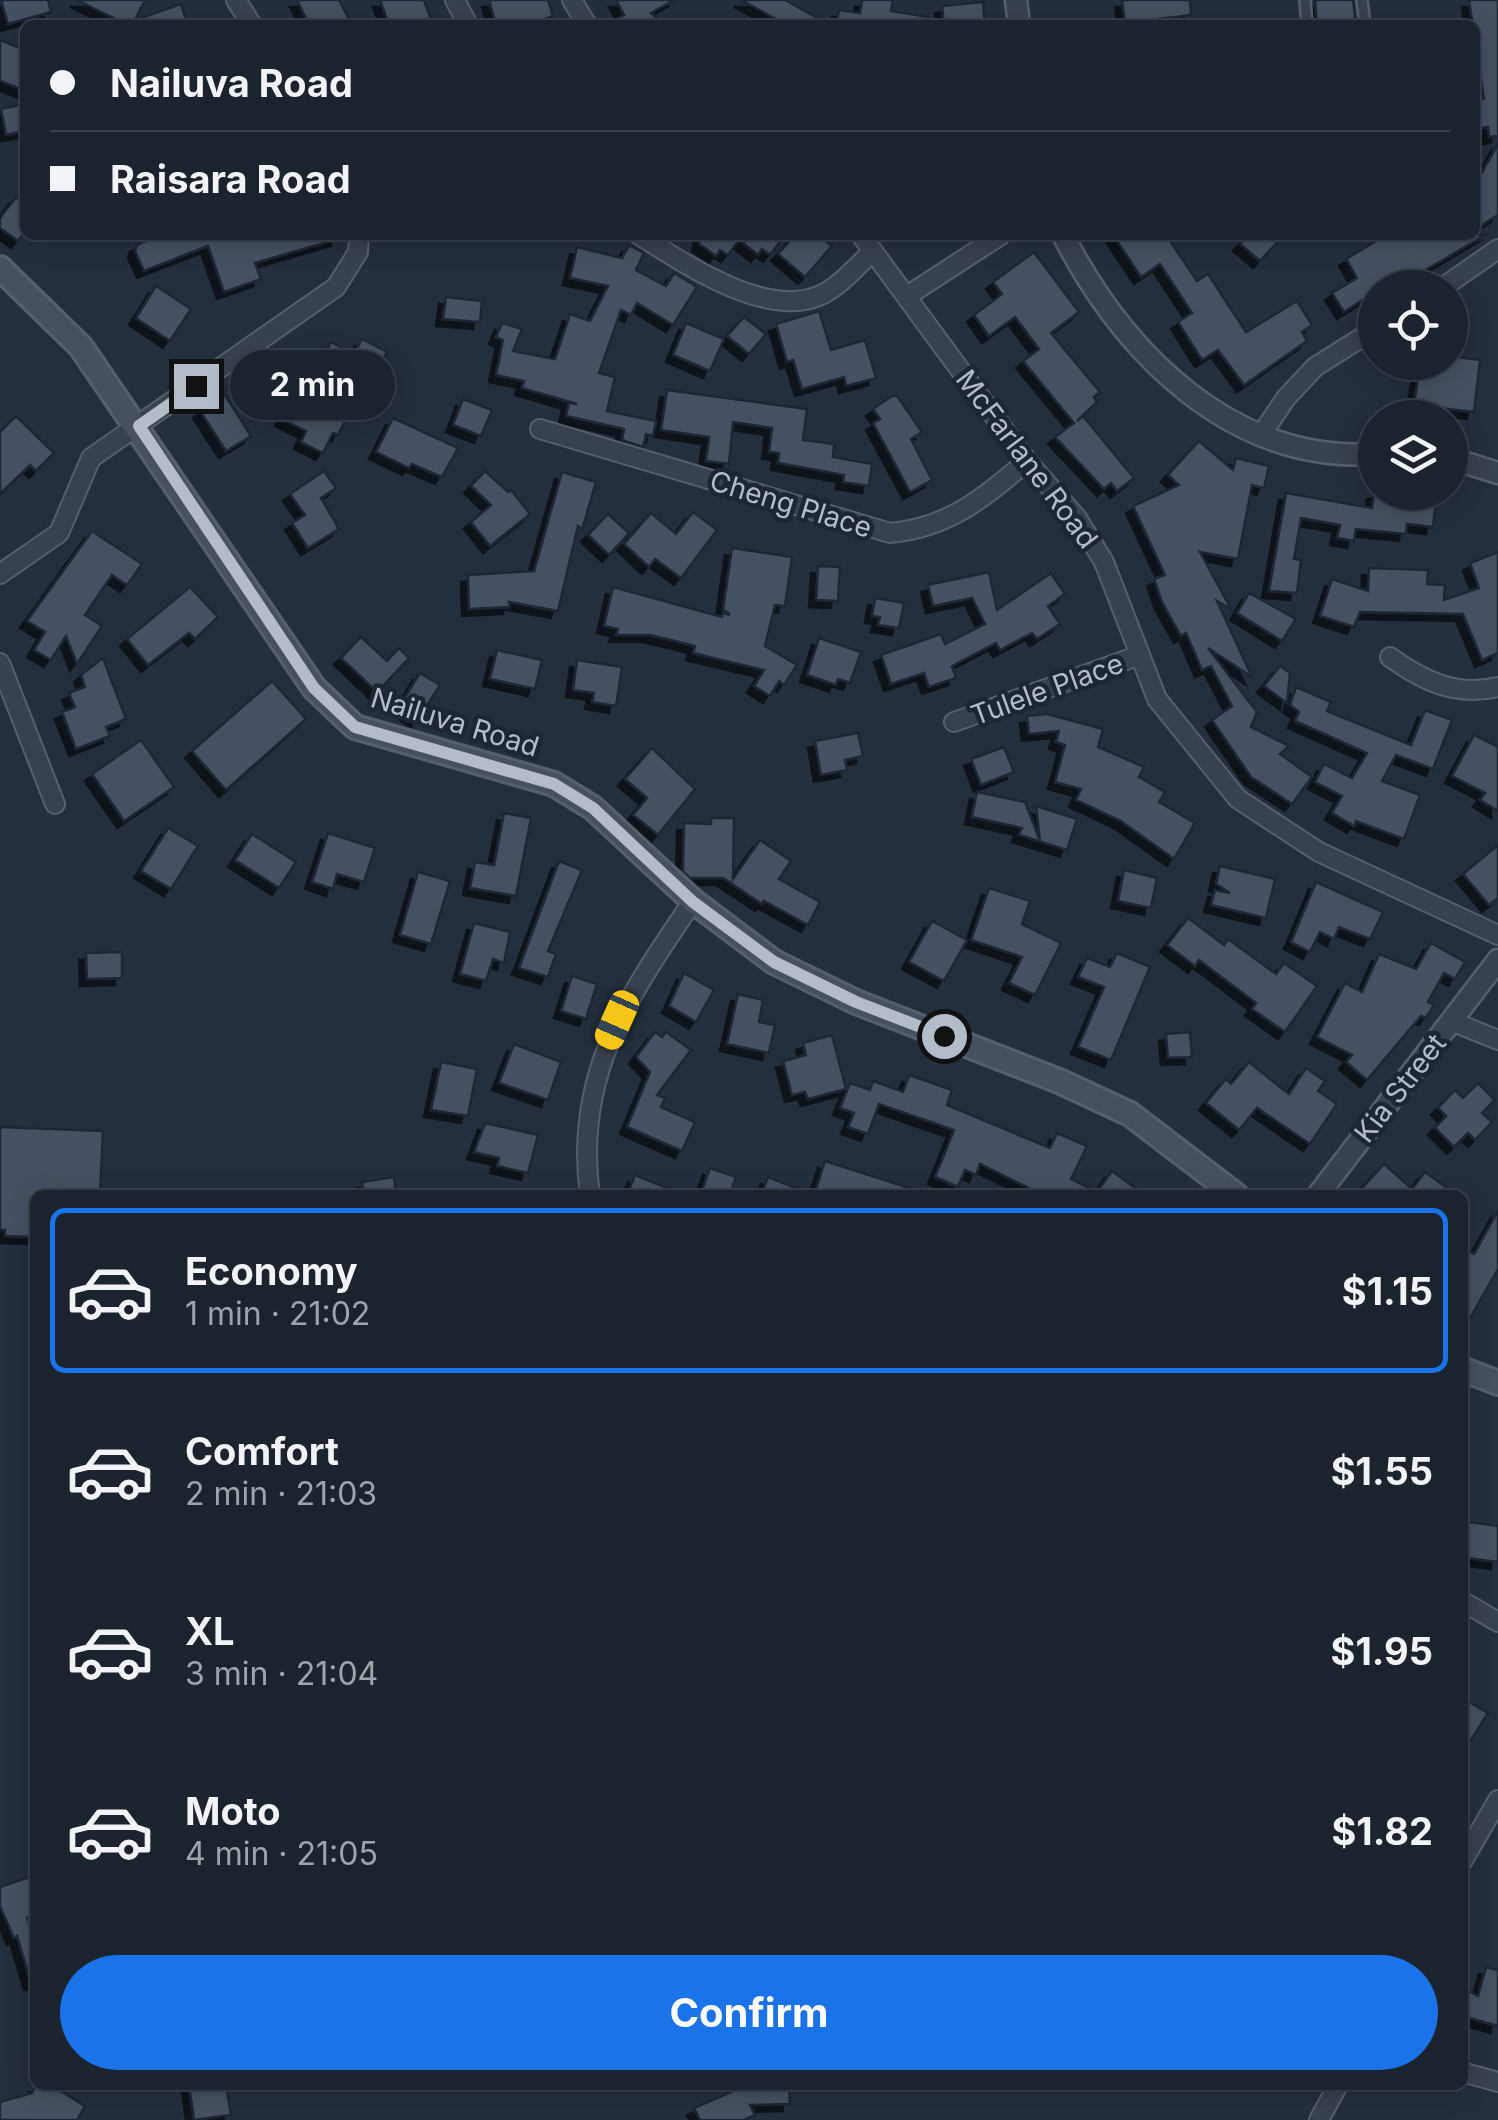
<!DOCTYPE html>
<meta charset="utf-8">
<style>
:root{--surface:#1b232e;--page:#242b36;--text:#f1f3f6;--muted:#a0a4aa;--line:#39404a;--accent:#1a73e8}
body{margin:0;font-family:Inter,sans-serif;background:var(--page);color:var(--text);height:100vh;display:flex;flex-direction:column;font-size:38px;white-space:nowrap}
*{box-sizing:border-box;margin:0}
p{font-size:32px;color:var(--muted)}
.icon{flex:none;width:55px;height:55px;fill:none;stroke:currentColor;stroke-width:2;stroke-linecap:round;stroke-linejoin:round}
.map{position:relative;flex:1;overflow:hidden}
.panel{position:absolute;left:30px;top:1190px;width:1438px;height:900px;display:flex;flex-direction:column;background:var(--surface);border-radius:15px;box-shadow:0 5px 25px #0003,0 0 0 2px var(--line)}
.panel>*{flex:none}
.banner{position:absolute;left:20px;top:20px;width:1460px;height:220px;border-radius:15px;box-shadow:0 5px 25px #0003,0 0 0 2px var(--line);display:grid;align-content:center;height:220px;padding:0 30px;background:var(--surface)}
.buttons{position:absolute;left:1358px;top:270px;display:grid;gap:20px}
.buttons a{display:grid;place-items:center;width:110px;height:110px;border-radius:50%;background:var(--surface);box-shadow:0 5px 25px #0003,0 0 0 2px var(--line);font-size:50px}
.end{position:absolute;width:45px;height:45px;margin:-22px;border:12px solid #b4bcc9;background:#111;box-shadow:0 0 0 5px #111}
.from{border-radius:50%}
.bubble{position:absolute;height:70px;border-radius:35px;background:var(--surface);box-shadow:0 5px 25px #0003,0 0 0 2px var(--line);font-size:32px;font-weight:700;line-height:70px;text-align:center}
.car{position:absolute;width:30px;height:60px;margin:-30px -15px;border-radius:12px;box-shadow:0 0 8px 2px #0007;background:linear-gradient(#f5c518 24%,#345 0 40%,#f5c518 0 76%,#345 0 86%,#f5c518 0)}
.banner b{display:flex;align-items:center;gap:35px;height:95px;font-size:38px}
.banner b+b{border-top:2px solid var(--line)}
.banner i{width:25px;height:25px;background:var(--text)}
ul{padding:18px 0 0;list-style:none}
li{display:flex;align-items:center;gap:30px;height:165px;margin:0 20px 15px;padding:0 10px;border:5px solid transparent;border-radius:15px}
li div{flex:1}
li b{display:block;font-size:38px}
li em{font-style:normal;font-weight:700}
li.on{border-color:var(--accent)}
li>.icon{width:90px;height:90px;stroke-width:1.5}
.primary-button{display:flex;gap:20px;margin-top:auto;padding:20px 30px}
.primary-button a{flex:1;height:115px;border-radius:60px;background:var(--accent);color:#fff;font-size:40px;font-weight:700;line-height:115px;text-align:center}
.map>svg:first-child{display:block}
.building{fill:#455162;stroke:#1f2835;stroke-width:2.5;filter:url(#shadow)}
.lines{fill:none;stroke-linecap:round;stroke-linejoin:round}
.service-casing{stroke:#565f6c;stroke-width:14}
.minor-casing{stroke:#565f6c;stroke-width:22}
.tertiary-casing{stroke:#565f6c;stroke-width:25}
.secondary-casing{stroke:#565f6c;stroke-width:28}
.service{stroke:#38414e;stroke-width:9}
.minor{stroke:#38414e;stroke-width:18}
.tertiary{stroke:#38414e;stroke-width:20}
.secondary{stroke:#465061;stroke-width:22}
.route{stroke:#b4bcc9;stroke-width:12}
.labels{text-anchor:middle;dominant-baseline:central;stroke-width:9;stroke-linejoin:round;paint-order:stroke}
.street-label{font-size:28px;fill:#b4bcc9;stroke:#1d2633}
</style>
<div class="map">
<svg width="1498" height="2120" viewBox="0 0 1498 2120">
<defs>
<filter id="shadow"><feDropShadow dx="-7" dy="7" stdDeviation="0" flood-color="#0009"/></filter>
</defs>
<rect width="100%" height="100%" fill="#242f3e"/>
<g class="building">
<path d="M1,0h47l3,12 -43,12z"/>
<path d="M77,0h68l-10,20 46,-16 7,21h-60z"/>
<path d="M297,0h42l13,25h-43z"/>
<path d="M380,0h44l9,25h-44z"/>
<path d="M489,0h59l5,16 -24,9h-33z"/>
<path d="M616,0h58l-23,13 14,12h-60l19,-10z"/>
<path d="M741,0h44l45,25h-43z"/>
<path d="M862,0h31l-2,11 38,6 -1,8h-92l3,-15 21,3z"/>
<path d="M1122,0h68l1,15 -66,8z"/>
<path d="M1315,0h38l3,25h-39z"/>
<path d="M1469,0h29v136l-9,1 -1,-10 -8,1 -4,-28 8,-1z"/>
<path d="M983,2l2,23h-41l-2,-19z"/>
<path d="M0,40l25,10v41l-25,-10z"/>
<path d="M25,104v27l-19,4 -5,-26z"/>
<path d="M1498,144v71l-23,14v-44z"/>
<path d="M16,197l9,7v28l-7,9 -18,-13v-10z"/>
<path d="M159,235h178l1,4 -83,24 6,16 -37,13 -16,-46 -64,25 -9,-20 2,-6z"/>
<path d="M701,235h72l7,7 -10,13 -8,-6 -4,6 -19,-15 -11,15 -8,-5 -4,6 -17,-12z"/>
<path d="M795,235h23l14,11 -27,31 -27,-23z"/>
<path d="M1113,235h53l31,46 11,-7 38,58 51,-31 15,24 -10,7 5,9 -63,44 -26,-35 -16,10 -24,-38 14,-9 -32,-49 -19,13z"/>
<path d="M1248,235h36l-24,26 -20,-17z"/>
<path d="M1386,235h99l-69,41 7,12h-48v4l-31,20 -12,-19 25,-15 -11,-19z"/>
<path d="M629,245l15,8 -8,17 30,16 8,-13 23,14 -24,38 -36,-22 -6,12 -10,-5 -22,63 16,4 -8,34 49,10 -3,15 -7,-2 -3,13 -21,-7 2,-11 -58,-13 3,-13 8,1 -55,-16 2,-7 -28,-6 7,-35 -7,-3 6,-14 20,6 -9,22 42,8 15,-45 20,7 18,-35 -38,-8 7,-31 45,11z"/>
<path d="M1034,252l45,60 -28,21 49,59 -6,5 3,5 -20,19 6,-5 51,62 -17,13 -6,-8 -7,6 -49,-52 19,-14 -51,-62 16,-12 -24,-32 -26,19 -15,-21 28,-21 -9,-12z"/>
<path d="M156,286l35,23 -21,32 -34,-23z"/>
<path d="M446,297l36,4 -2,21 -37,-3z"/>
<path d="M819,311l12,39 34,-10 11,38 -30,8 -2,-9 -42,12 -9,-29 -6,2 -11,-38z"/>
<path d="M744,317l22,17 -17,20 -22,-18z"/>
<path d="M686,323l38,16 -14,32 -37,-16z"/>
<path d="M362,339l25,13 -22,42 -5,-3 -22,44 -5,-2 -10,20 -22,-11 5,-11 -24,-12 4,-8 -25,-12 9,-17 6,3 6,-13 16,8 14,-28 11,6 8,-16 23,12z"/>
<path d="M1450,356l30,4 -6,52 -60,-7 6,-43h30z"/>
<path d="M667,390l140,19 -4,31 31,4 -1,13 39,7 -3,22 -26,-4 1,-7 -66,-12 1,-10 -10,-1 3,-24 -39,-6 -4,42 -23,-3 3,-24 -48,-7z"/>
<path d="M225,395l26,41 -25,15 -26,-40z"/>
<path d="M892,396h5l25,36 -11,7 21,41 -22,12 -37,-69 7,-4 -7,-10z"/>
<path d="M463,399l29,11 -11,26 -28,-11z"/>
<path d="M16,416l38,37 -18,18 -6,-6 -30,29v-62z"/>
<path d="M393,418l65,30 -16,29 -30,-13 -3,4 -33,-16z"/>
<path d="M1199,441l34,29 3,-12 33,8 -5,22 -12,-3 -14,74 -38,-7 31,57 -14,-8 35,76 -44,-29 49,64 -6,15 38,19 -9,8 32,23 -20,27 -41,-27 -39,-57 20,-14 -21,-40 -9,4 -16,-37 -5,3 -19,-34 -8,-23 11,-4 -32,-69 46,-21 -11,-10z"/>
<path d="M324,471l12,17 -15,10 18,31 -31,19 -16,-25 13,-8 -15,-21z"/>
<path d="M485,471l23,21 3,-2 19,24 -40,32 -19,-24 20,-17 -20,-19z"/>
<path d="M562,472l34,10 -14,48 -4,-4 -20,85 -49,-9 1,5 -41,2 -1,-34 66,-4z"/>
<path d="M1374,492l63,2 -4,33 -26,-3 -1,10 -50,-5 -2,12 -17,-3 3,-13 -39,-7 -7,41 7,1 -4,33 -28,-2 17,-98 86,15z"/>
<path d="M693,512l24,18 -36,48 -26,-19 -6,8 -25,-23 27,-31 25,21z"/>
<path d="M608,514l21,19 -20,22 -21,-20z"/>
<path d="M92,531l50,33 -15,21 -15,-10 -27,40 17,11 -25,38 -11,-28 -15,24 -17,-10 11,-18 -18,-11z"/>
<path d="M732,548l60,9 -7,49 -10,-1 -10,41 32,19 -13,20 -5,-4 -9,15 -16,-10 10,-16 -71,-17 2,-7 -45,-11h-34l2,-6 -14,-3 9,-39 109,30 1,-4 7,2 -7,-6z"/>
<path d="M1498,552v101l-16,7 -19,-46 -103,-2 -6,15 -34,-11 12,-37 36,12 1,-23 59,2 -1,14 18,1 -1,15 35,-12 -9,-25z"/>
<path d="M818,566l22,1 -2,34 -22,-1z"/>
<path d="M989,572l8,38 54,-37 14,21 -17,12 12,18 -23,15 -5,-6 -32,17 -4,-7 -44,23 4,12 -27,9 -5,-14 -33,11 -10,-29 60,-21 4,10 40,-20 -13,-26 -39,8 -5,-21z"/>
<path d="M190,587l28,30 -23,22 -6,-6 -41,32 -21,-26z"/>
<path d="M1249,593l47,26 -14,22 -45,-28z"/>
<path d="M875,598l29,5 -5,25 -21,-3 2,-8 -8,-1z"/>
<path d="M361,637l26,24 12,-13 10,10 -32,34 -36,-34z"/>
<path d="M819,638l42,14 -11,31 -12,-4 -2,6 -29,-10z"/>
<path d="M497,650l45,10 -7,29 -45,-10z"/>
<path d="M103,658l23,61 -20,8 4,9 -34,13 -14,-37 13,-5 -6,-14 16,-6 -4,-12z"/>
<path d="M577,660l45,7 -6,39 -24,-4 2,-9 -21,-3z"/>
<path d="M1280,666l10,7 -3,30 -23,-17z"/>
<path d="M420,673l20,12 -22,35 -11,-7 3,-6 -8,-5z"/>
<path d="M272,681l34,38 -80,71 -34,-39z"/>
<path d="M1296,687l35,15 -4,9 84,34 14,-35 27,10 -19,49 -37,-14 -14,26 38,14 -16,44 -48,-18 -2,5 -22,-13 10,-17 -27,-14 9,-18 28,14 15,-25 -72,-32 4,-9 -9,-7z"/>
<path d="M1047,714l56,15 -5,18 46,20 -5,10 26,15 -6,10 36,21 -21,36 -53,-38 -45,-21 5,-11 -26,-7 10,-37 -9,-3 3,-11 -30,3 -2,-18z"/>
<path d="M858,733l5,23 -18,4 2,10 -26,5 -6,-34z"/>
<path d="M1474,735l24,12v64l-18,-11 5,-7 -33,-17z"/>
<path d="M141,740l33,47 -50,34 -32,-47z"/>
<path d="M1004,747l10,25 -33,13 -10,-26z"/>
<path d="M652,748l43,41 -37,46 -25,-20 14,-17 -22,-19z"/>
<path d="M977,792l48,10 15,39 -4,-35 41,13 -10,31 -48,-15 3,-7 -50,-11z"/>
<path d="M504,813l27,5 -15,78 -46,-8 5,-26 19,3z"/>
<path d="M711,818h23l-1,61 27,-39 31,21 -12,18 41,23 -12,23 -44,-24 -2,3 -39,-26h-33l-7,-6 1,-49 27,1z"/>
<path d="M168,828l30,18 -27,43 -30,-18z"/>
<path d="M328,833l47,15 -11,34 -27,-8 -4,15 -21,-7z"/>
<path d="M252,834l44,28 -17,26 -44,-28z"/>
<path d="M1498,845v53l-9,7 -26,-31z"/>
<path d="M559,861l23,9 -34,81 8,3 -8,23 -29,-9z"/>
<path d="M1220,866l55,13 -9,39 -55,-13 4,-15 15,3 -14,-9z"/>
<path d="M1124,870l33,8 -6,30 -33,-7z"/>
<path d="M418,872l32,9 -19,63 -31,-9z"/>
<path d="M1316,882l67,30 -13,27 -31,-12 -5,12 -14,-7 -10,20 -19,-10z"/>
<path d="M989,888l41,13 -8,23 39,19 -26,52 -26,-12 13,-26 -51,-17z"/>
<path d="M1188,918l36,27 4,-6 48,35 8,-11 33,23 -32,46 -33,-23 4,-6 -57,-43 -4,6 -28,-21z"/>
<path d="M932,921l35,19 -23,41 -35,-19z"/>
<path d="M474,923l36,9 -6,31 -11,-4 -7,22 -26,-7z"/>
<path d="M1431,943l34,19 -10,17 -11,-6 -16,29 6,3 -8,13 -5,-2 -54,64 -21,-18 6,-7 -35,-18 28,-54 17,9 17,-38 37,15z"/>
<path d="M122,952v26l-35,1 -1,-26z"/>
<path d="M1117,953l33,14 -39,93 -33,-13 26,-60 -26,-10 9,-19 23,9z"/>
<path d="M684,973l30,17 -18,32 -27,-16z"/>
<path d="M572,976l25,8 -11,35 -25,-8z"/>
<path d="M738,994l25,6 -4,22 16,3 -6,28 -42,-9z"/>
<path d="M655,1032l7,5 4,-5 25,18 -34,45 8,3 -4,9 34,15 -13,29 -55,-24 23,-55 -14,-15z"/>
<path d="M1190,1032l2,25 -24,1 -2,-24z"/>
<path d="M832,1035l14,54 -38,10 -3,-7 -13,3 -9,-34 23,-6 -3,-12z"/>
<path d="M514,1044l47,18 -13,38 -49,-17z"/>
<path d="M441,1062l36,7 -9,47 -37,-6z"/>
<path d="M1249,1062l40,32 17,-26 19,13 -7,10 19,13 -27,40 -53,-36 -18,22 -33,-27 20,-24 5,5z"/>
<path d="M909,1075l43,15 -5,15 103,43 7,-15 30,13 -16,33 26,13 15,-21 33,24h-117l3,-6 -51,-25 -4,11 -11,-5 -7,17 -23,-10 19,-47 -75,-26 -11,30 -20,-7 6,-14 -14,-5 10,-25 20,7 3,-9 30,11z"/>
<path d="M1478,1083l17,17 -13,13 10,9 -17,18 -7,-7 -14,14 -19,-19 11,-12 -8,-8 17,-18 8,8z"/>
<path d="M485,1123l53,12 -10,38 -31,-7 2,-8 -25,-6z"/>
<path d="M0,1127l103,4 -3,64h-65v42l-30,-1v-6h-5z"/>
<path d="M825,1161l97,31v3h-108z"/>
<path d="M1384,1164l28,25 13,-17 32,23h-101z"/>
<path d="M710,1168l26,9 -6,18h-30z"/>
<path d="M635,1175l47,19v1h-55z"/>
<path d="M394,1177l2,18h-32l-2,-13z"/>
<path d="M768,1177l43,17v1h-50z"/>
<path d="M1498,1211v58l-36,63v-87l12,9z"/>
<path d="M1462,1521l36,5v36l-31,-4z"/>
<path d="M1462,1698l26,15 -26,41z"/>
<path d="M35,1875v40l-8,3 8,20v45h-4l-14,-47 -3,2 -14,-32v-19z"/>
<path d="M1486,1967l12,3v56l-36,-10v-29l16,9z"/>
<path d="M36,2085h15l34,21 -8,14h-77v-18l32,-9z"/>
<path d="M189,2085h37l5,30 -37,5z"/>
<path d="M747,2085h42l1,19 -40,1 5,10 -11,5h-44l-6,-12z"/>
</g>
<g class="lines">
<defs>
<g id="service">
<path d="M1305,0l2,25"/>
<path d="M1362,0l3,25"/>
</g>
<g id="minor">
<path d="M236,0l16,25"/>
<path d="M455,0l13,25"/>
<path d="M572,0l15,25"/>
<path d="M639,235c45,28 131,88 186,58 17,-9 33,-28 47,-41"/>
<path d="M861,235l166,226 50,57 27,44 53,137 81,100 81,53 179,83"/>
<path d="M1442,288l56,-39"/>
<path d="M907,296l94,-61"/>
<path d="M540,429l350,104c58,-5 94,-35 137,-72"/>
<path d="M1261,435l25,-37 29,-31 60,-38"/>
<path d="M0,574l59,-41 32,-75 245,-171 22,-35 1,-17"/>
<path d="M1390,657c33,24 66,40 108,30"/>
<path d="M0,663l55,141"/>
<path d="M954,722l186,-67"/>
<path d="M1451,1021l47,19"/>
<path d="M590,1195c-17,-120 39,-200 103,-294"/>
<path d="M1462,1601l36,21"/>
<path d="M1462,1862l36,-62"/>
<path d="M1462,2072l36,10"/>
<path d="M1319,2120l19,-35"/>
</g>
<g id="tertiary">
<path d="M1016,0l3,25"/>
<path d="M1063,235c61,119 169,228 312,219"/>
<path d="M1450,458l48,15"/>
<path d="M1318,1195l180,-235"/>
</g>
<g id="secondary">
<path d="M0,268l81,79 233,341 41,39 199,57 39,24 100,93 81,61 82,40 203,79 71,33 106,81"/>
<path d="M1462,1369l36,14"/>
</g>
</defs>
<use href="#service" class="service-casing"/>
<use href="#minor" class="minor-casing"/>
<use href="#tertiary" class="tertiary-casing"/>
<use href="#secondary" class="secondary-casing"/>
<use href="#service" class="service"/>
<use href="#minor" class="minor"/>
<use href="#tertiary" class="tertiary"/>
<use href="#secondary" class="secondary"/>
</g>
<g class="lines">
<path class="route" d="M196,386l-57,40 175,262 41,39 199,57 39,24 100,94 81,60 82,40 88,34"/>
</g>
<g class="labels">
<g class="street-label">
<text transform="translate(1027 459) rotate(53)">McFarlane Road</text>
<text transform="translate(791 504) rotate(17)">Cheng Place</text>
<text transform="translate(1047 689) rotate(-20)">Tulele Place</text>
<text transform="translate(455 722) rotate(17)">Nailuva Road</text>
<text transform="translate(1400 1088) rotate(-52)">Kia Street</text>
</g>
</g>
</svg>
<div class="buttons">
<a><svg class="icon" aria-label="locate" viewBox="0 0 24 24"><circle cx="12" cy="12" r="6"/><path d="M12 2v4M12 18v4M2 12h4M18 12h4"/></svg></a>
<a><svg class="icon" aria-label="layers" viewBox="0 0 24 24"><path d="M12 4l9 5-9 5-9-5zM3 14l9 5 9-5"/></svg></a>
</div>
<i class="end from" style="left:944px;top:1036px"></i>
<i class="end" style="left:196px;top:386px"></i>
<div class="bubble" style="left:230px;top:350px;width:165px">2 min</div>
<i class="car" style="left:617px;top:1020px;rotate:204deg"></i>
<div class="banner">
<b><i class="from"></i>Nailuva Road</b>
<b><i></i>Raisara Road</b>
</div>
<section class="panel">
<ul>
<li class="on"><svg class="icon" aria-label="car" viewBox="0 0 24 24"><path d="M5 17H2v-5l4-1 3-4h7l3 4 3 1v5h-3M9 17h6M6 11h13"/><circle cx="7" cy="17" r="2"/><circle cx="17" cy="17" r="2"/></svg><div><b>Economy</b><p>1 min · 21:02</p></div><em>$1.15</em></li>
<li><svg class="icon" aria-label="car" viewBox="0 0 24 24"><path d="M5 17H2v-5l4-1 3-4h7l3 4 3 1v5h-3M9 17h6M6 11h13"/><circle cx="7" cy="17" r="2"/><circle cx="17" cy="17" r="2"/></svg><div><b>Comfort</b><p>2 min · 21:03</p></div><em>$1.55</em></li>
<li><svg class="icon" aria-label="car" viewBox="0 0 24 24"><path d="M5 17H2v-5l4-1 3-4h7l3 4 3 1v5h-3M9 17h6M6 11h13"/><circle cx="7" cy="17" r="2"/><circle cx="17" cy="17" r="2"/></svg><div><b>XL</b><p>3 min · 21:04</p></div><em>$1.95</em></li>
<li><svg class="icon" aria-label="car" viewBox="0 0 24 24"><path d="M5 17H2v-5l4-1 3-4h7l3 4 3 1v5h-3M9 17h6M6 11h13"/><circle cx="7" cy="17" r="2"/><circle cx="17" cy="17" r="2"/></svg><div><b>Moto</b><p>4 min · 21:05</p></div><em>$1.82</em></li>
</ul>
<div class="primary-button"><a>Confirm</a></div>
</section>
</div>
